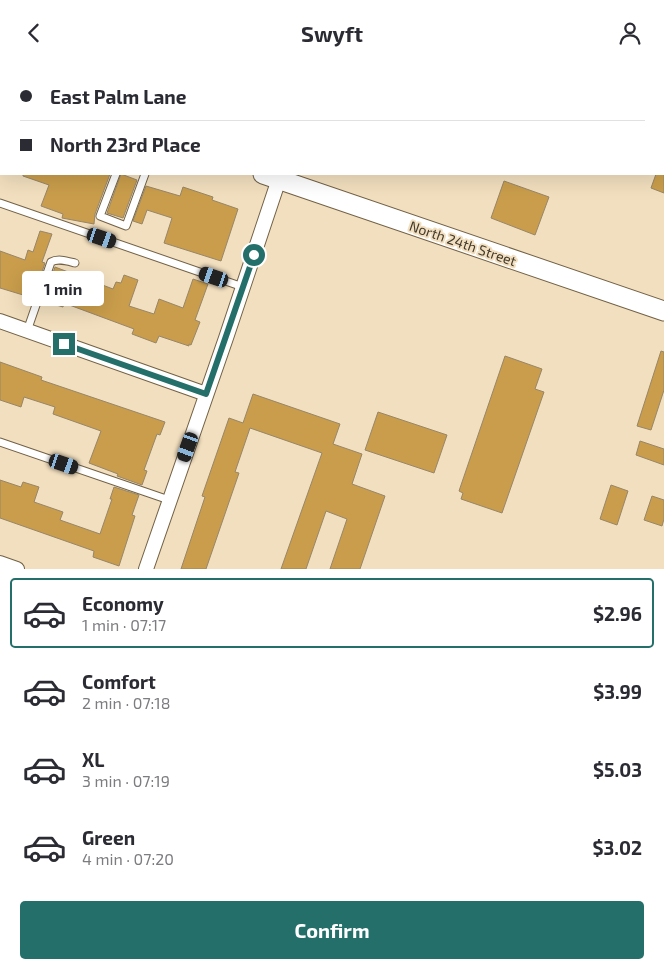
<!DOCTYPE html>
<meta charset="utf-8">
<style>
:root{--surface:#fff;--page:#f2f2f3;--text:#2b2b33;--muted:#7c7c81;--line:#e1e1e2;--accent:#256f6b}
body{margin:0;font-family:"Exo 2",sans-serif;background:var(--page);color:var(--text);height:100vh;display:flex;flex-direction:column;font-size:19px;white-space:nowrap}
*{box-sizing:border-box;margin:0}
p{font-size:16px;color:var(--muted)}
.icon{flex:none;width:28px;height:28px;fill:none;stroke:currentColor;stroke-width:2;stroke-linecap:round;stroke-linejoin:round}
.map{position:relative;height:504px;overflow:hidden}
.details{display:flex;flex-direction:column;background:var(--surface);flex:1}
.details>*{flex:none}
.guide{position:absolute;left:0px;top:0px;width:665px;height:110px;box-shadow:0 5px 20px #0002;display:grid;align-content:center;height:110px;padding:0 20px;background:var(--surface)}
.end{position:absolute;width:22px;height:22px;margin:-11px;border:6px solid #256f6b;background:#fff;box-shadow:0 0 0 2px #fff}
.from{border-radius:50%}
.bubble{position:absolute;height:35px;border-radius:5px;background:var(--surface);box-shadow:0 5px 20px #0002;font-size:16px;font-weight:700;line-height:35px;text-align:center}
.car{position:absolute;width:15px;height:30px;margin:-15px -8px;border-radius:6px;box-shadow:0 0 4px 1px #0007;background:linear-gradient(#222 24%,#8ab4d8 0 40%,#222 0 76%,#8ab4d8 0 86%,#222 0)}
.guide b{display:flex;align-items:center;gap:18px;height:48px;font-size:19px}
.guide b+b{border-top:1px solid var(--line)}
.guide i{width:12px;height:12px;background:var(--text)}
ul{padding:9px 0 0;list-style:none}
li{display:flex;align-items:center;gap:15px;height:70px;margin:0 10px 8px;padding:0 10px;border:2px solid transparent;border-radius:5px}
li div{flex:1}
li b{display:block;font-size:19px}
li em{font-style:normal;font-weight:700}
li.on{border-color:var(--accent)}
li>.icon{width:45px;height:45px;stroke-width:1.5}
.primary-button{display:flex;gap:10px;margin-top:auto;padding:10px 20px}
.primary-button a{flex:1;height:58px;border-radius:5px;background:var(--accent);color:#fff;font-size:20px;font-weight:700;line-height:58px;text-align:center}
header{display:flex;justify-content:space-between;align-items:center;height:65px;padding:0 20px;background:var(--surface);font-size:22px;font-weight:700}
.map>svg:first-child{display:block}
.building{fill:#c99d4b;stroke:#978669}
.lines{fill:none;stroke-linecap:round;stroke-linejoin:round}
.lane-casing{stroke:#726145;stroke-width:9}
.street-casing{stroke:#726145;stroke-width:16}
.secondary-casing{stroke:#726145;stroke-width:21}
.lane{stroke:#fff;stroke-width:7}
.street{stroke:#fff;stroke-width:14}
.secondary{stroke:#fff;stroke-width:19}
.route{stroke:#256f6b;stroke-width:6}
.labels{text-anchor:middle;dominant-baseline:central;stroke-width:4;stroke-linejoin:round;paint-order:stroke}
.street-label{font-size:14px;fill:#413a2d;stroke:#f2dfbf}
</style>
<header><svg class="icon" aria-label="back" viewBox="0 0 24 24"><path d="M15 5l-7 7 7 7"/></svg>Swyft<svg class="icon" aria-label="person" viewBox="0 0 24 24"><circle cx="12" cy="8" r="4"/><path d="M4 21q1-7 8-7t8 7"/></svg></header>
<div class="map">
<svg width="664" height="504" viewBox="0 0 664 504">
<rect width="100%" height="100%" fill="#f2dfbf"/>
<g class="building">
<path d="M664,91v37l-13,-5 5,-14h8z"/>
<path d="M23,109h87l-15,40 -1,10 -32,-6 1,-4 -22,-8 8,-21 -26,-9z"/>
<path d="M121,109l16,6 -14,38 -16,-5z"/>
<path d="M504,116l45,16 -14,38 -44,-17z"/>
<path d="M146,121l34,10 3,-9 30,10 -1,3 26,9 -17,52 -57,-18 8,-25 -25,-8 -5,14 -9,-3z"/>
<path d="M40,166l12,3 -10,28 3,1 -12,35 -33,-10v-37l25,9 3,-10 5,2z"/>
<path d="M55,202l58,22 3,-7 5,1 3,-8 14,5 -9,26 25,8 5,-15 24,9 10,-29 15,5 -13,36 5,2 -9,23 -2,-1v2l-30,-10 -3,7 -24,-9 2,-5 -70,-26 -1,4 -20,-6z"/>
<path d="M661,286l3,1v38l-13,40 -14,-4z"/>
<path d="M505,291l37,13 -7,20 9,3 -42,121 -41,-14 2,-6 -4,-2z"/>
<path d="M0,297l42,15 -1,3 124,42 -5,13 -3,-1 -13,36 3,1 -5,14 -25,-9 1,-2 -29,-11 12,-32 -48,-17 2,-7 -31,-10 -3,10 -21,-7z"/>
<path d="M253,329l87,30 -7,20 29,10 -10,30 33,12 -25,73h-30l17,-50 -21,-8 -20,58h-25l41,-116 -72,-25 -15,44 4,1 -33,96h-25l24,-72 -3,-1 27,-78 14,5z"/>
<path d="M378,347l69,23 -13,38 -69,-23z"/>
<path d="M640,376l24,8v16l-28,-10z"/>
<path d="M0,415l21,7 2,-5 16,5 -5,15 29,10 -3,8 40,14 12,-35h-2l4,-12 25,8 -7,20 3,1 -16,50 -26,-9 1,-6 -94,-33z"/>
<path d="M611,420l17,6 -11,34 -17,-6z"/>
<path d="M652,431l12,4v19l-2,7 -18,-6z"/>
</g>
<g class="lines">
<defs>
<g id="lane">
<path d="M7,1l1,-1"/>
<path d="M116,109l-16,42 26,10 19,-52"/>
<path d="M0,138l243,84"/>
<path d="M27,266l24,-69c7,-4 16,-1 24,1"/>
<path d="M0,377l169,58"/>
</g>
<g id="street">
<path d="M649,0l3,1"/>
<path d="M78,1l1,-1"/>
<path d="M0,256l206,73"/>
<path d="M0,498l17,6"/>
<path d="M146,504l80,-231 53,-159"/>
</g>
<g id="secondary">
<path d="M0,17l1,1"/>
<path d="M263,109l401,137"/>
</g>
</defs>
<use href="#lane" class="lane-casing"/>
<use href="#street" class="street-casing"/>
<use href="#secondary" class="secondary-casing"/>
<use href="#lane" class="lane"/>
<use href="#street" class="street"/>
<use href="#secondary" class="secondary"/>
</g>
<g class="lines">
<path class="route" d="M64,279l142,50 48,-139"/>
</g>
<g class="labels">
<g class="street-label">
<text transform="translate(463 178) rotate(19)">North 24th Street</text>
</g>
</g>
</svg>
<i class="end from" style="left:254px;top:190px"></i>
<i class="end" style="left:64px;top:279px"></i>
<div class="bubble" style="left:22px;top:206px;width:82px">1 min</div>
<i class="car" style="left:102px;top:173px;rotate:109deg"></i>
<i class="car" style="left:214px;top:212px;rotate:289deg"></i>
<i class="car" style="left:188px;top:382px;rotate:200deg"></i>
<i class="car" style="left:64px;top:399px;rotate:109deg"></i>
<div class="guide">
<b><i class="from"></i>East Palm Lane</b>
<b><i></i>North 23rd Place</b>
</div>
</div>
<section class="details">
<ul>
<li class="on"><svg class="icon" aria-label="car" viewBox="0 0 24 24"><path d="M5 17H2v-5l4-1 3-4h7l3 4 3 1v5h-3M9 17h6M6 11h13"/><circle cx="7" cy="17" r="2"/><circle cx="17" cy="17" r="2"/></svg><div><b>Economy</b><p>1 min · 07:17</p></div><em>$2.96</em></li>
<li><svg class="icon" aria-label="car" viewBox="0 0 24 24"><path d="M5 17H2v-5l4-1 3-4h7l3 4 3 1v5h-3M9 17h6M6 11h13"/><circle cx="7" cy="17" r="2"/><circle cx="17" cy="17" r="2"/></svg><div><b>Comfort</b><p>2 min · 07:18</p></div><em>$3.99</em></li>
<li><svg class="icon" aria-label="car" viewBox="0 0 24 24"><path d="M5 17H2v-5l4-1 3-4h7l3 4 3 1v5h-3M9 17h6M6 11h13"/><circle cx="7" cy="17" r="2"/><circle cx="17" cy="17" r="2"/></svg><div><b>XL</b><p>3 min · 07:19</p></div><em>$5.03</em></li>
<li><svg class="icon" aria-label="car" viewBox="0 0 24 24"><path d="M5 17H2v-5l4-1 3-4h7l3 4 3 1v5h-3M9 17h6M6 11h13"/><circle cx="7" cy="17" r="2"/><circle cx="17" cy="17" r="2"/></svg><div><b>Green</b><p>4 min · 07:20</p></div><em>$3.02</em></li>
</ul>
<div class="primary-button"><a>Confirm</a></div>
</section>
